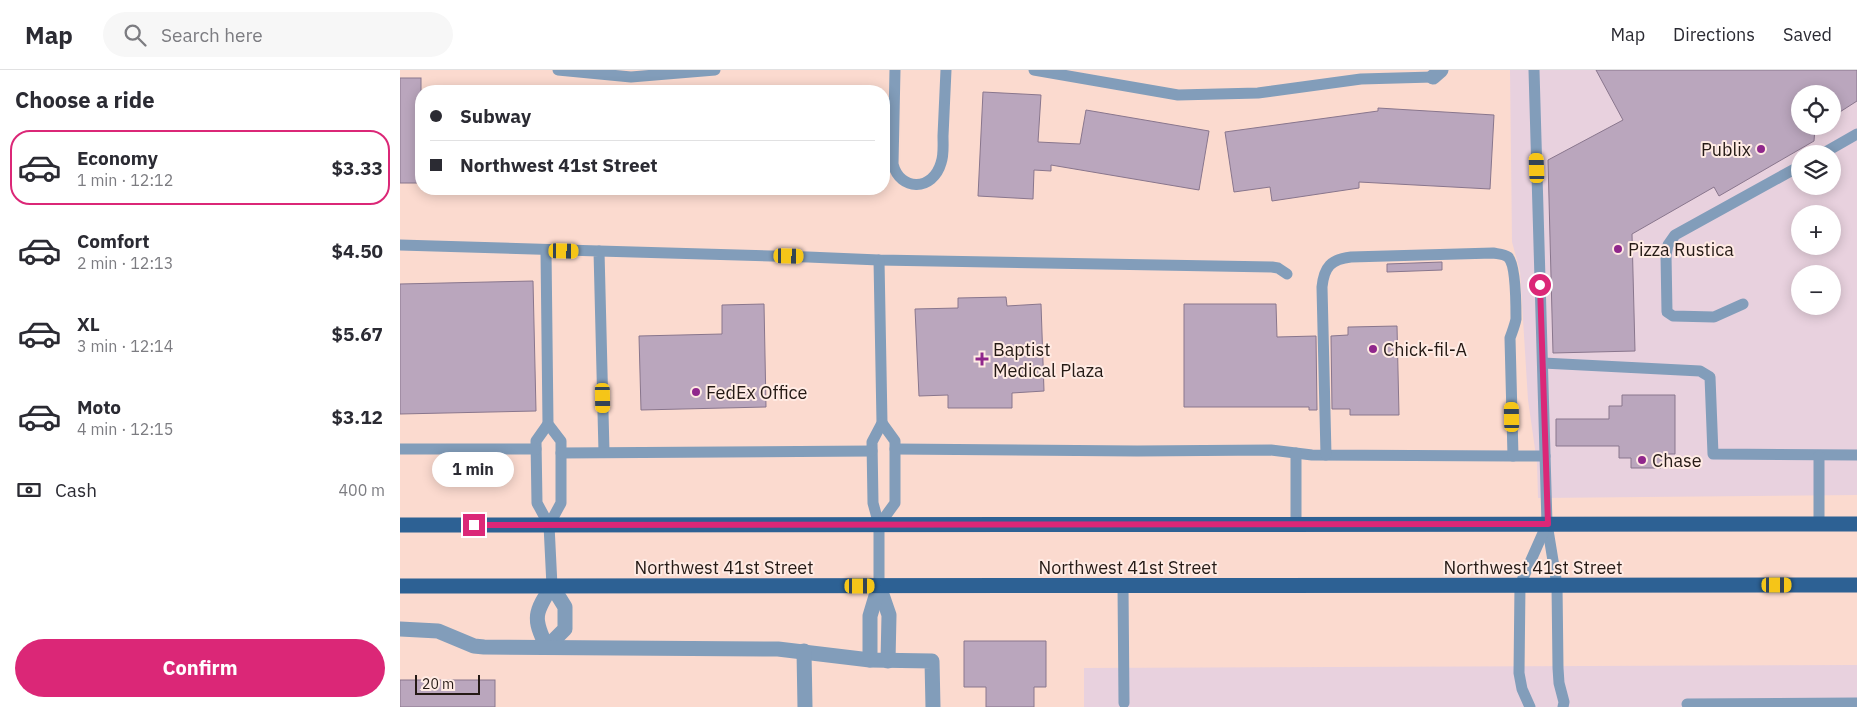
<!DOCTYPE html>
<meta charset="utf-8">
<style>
:root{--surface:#fff;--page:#f7f7f7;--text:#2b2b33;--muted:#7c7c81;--line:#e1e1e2;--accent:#db2777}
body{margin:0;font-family:"IBM Plex Sans",sans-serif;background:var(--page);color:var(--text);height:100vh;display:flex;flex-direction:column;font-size:19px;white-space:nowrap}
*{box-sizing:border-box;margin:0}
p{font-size:16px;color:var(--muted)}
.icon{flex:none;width:28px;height:28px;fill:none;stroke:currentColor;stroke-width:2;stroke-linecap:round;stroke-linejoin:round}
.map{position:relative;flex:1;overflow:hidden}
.sheet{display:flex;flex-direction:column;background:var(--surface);width:400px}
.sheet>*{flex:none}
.hud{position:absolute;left:15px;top:15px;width:475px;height:110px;border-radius:20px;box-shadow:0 2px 12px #0003;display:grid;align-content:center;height:110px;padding:0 15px;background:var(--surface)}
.tools{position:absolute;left:1391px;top:15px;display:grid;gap:10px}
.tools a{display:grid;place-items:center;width:50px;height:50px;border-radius:50%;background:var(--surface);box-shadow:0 2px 12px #0003;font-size:25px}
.scale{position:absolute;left:15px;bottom:12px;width:65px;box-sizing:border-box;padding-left:5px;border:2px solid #251a15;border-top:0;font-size:14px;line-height:18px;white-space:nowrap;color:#251a15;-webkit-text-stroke:4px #ffebe4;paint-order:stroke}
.end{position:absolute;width:22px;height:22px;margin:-11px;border:6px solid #db2777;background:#fff;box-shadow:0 0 0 2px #fff}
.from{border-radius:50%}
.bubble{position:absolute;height:35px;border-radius:18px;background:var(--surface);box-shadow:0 2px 12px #0003;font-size:16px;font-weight:700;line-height:35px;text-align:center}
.car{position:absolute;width:15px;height:30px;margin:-15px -8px;border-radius:6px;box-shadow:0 0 4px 1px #0007;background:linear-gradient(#f5c518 24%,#345 0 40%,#f5c518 0 76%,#345 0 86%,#f5c518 0)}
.hud b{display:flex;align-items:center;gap:18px;height:48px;font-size:19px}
.hud b+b{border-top:1px solid var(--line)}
.hud i{width:12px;height:12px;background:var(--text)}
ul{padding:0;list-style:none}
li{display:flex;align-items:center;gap:15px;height:75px;margin:0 10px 8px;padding:0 5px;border:2px solid transparent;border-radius:20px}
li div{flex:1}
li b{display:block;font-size:19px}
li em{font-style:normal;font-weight:700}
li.selected{border-color:var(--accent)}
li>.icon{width:45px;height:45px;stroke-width:1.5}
h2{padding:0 15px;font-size:22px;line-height:60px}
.pay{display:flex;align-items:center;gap:12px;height:55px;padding:0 15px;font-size:19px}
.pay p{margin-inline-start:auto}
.cta{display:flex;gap:10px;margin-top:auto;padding:10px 15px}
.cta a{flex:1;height:58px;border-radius:30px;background:var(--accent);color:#fff;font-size:20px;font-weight:700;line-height:58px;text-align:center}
header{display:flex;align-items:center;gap:30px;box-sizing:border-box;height:70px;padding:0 25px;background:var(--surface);border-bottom:1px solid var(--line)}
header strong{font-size:24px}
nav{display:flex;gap:28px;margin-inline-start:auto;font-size:18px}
.search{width:350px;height:45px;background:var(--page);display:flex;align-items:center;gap:12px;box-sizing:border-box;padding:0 18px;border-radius:28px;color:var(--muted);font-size:19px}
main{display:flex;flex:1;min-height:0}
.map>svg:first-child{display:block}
.commercial{fill:#e8d1de;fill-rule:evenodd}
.building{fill:#baa6bd;stroke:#89768d}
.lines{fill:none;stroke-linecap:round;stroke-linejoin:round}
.lane{stroke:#829dba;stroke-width:11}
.street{stroke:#829dba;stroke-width:15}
.primary{stroke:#2d6194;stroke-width:15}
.route{stroke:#db2777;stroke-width:6}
.poi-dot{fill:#90278c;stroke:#ffebe4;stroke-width:2}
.labels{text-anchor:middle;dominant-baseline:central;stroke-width:4;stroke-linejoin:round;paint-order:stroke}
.poi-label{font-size:18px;fill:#251a15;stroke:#ffebe4;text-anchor:start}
.street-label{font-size:18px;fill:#251a15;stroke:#ffebe4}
</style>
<header>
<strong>Map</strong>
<div class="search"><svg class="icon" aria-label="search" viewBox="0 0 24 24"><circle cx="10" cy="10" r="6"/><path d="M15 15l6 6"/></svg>Search here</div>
<nav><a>Map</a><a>Directions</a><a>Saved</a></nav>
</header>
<main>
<section class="sheet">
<h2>Choose a ride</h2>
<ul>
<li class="selected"><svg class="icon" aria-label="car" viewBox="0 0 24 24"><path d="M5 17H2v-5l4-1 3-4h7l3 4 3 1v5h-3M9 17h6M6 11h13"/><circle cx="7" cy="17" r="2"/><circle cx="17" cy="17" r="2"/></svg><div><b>Economy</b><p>1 min · 12:12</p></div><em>$3.33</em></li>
<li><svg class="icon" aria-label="car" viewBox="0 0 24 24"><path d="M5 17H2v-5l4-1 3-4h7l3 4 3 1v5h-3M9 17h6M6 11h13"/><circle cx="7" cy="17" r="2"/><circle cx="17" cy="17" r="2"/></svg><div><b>Comfort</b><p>2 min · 12:13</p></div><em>$4.50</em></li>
<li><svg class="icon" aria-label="car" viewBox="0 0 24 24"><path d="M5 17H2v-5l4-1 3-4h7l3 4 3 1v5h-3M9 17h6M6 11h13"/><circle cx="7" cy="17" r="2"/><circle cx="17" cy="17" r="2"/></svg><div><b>XL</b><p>3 min · 12:14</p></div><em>$5.67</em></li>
<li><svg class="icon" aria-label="car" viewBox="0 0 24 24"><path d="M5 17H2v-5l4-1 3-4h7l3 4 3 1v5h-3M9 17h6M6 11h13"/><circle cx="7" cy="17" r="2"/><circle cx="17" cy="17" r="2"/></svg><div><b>Moto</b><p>4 min · 12:15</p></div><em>$3.12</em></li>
</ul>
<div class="pay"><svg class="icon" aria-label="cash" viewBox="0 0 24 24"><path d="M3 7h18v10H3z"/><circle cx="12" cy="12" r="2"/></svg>Cash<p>400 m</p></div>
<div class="cta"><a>Confirm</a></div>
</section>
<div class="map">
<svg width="1457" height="637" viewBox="0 0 1457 637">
<rect width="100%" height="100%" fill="#fbdacf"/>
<g class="commercial">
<path d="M1110,0h347v425l-319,3 -1,-35 -9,-63 -8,-129 -8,-29zM1400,24h32v32h-32zM1400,84h32v32h-32zM1400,144h32v32h-32zM1400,204h32v32h-32z"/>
<path d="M1457,595v42h-773v-39z"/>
</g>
<g class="building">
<path d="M1196,0h261v31l-25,16v-23h-32v32h17l-2,2 -1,13 -95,55 -5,-9 -82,47 3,117 -82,2 -5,-193 75,-40z"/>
<rect x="0" y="8" width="21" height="105"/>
<path d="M583,22l58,3 -3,47 42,2 6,-34 123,21 -10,59 -148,-25v6l-17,-1 -1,29 -55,-3z"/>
<path d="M978,38l116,7 -4,74 -131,-7v6l-87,13 -2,-14 -36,5 -9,-60 153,-21z"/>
<path d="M1042,192v8l-55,2v-8z"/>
<path d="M133,211l3,130 -136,3v-130z"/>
<path d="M606,227l1,9 34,-2 3,87 -32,2v15h-64v-13l-29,1 -4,-87 43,-1v-10z"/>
<path d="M364,234l2,103 -125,3 -2,-74 83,-2v-29z"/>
<path d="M784,234h92l1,33 39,-1 1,74h-8v-3h-125z"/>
<path d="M997,256l2,89h-49v-6h-18l-1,-73 17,-1v-8h2z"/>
<path d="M1222,325h53v59h-14v14h-30v-10h-12v-12h-63v-27h53v-13h13z"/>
<path d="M564,571h82v46h-12v20h-48v-20h-22z"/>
<rect x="0" y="610" width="95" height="27"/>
</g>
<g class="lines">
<g class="lane">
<path d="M158,0l73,7 84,-7"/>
<path d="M495,0l-2,94c7,28 40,27 48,-1 3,-8 2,-18 2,-27 1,-22 2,-44 3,-66"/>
<path d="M634,0l144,25 80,-2 103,-14 72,-2"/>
<path d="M1134,0l13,454 10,61 1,83 1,15 5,19 -1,5"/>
<path d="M1422,84l35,-20"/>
<path d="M0,175l199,6 5,201"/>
<path d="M146,180l2,174 13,17v62l-12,22"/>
<path d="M199,181l209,6 71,3 393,7 6,1 9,6"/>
<path d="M479,190l3,163 -10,19 1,61 6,22v61"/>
<path d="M1343,234l-29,13 -41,-1 -6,-4 -1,-57 2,-10 7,-10 125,-69"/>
<path d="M1143,293l157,8 10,6 3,77 144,1"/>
<path d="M148,354l-12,17 1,62 12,22 3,61"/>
<path d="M0,379h136"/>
<path d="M495,379l242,2 134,-1 41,5 201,1"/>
<path d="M161,383l311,-2"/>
<path d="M896,383v72"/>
<path d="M926,385l-4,-168c2,-20 9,-28 29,-30l142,-4c5,1 11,1 15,4 8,7 8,51 8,62 -1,6 -4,13 -6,19l3,118h32"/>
<path d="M1419,454v-68"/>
<path d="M479,455l16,-22v-62l-13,-18"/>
<path d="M723,516l1,117"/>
<path d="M1287,634l170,-1"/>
<path d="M1130,637l-8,-18 -3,-16 1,-88 27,-61"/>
</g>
<g class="street">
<path d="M1033,7l8,-7"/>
<path d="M152,516l13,21v22l-18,18c-15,-29 -12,-35 5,-61z"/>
<path d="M479,516l10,29 -1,46"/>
<path d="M0,559l38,2 36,15 10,1 294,2 92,11 62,1 1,46"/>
<path d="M404,581l1,56"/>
<path d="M470,590v-44l9,-30"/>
</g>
<g class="primary">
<path d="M0,455l1457,-1"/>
<path d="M0,516l1457,-1"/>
</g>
</g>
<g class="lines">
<path class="route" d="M74,455l1074,-1 -8,-239"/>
</g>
<g class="poi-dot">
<circle cx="1361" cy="79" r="5"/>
<circle cx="1218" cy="179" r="5"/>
<circle cx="973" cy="279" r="5"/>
<path d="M579.5 281.5h5v5h5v5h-5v5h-5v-5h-5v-5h5z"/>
<circle cx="296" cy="322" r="5"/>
<circle cx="1242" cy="390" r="5"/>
</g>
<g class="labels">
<g class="poi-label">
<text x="1351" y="79" text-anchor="end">Publix</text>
<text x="1228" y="179">Pizza Rustica</text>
<text x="593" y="279">Baptist<tspan x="593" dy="21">Medical Plaza</tspan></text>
<text x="983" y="279">Chick-fil-A</text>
<text x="306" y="322">FedEx Office</text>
<text x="1252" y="390">Chase</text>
</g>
<g class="street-label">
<text x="324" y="497">Northwest 41st Street</text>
<text x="728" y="497">Northwest 41st Street</text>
<text x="1133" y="497">Northwest 41st Street</text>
</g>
</g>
</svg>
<div class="tools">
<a><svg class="icon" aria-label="locate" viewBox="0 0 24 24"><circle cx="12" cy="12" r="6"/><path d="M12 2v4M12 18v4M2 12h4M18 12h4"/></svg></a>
<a><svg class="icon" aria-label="layers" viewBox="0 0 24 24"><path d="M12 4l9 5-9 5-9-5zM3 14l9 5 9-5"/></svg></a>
<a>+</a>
<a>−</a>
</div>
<div class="scale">20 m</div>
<i class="end from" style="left:1140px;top:215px"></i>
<i class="end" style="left:74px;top:455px"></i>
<div class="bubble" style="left:32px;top:382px;width:82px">1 min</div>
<i class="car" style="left:1137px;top:98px;rotate:358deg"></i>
<i class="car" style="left:164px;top:181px;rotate:91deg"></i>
<i class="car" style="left:389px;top:186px;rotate:91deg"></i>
<i class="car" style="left:203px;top:328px;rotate:179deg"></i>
<i class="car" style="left:1112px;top:347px;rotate:359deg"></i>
<i class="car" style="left:1377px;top:515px;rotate:90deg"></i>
<i class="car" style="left:460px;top:516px;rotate:90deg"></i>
<div class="hud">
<b><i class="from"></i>Subway</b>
<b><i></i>Northwest 41st Street</b>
</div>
</div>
</main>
